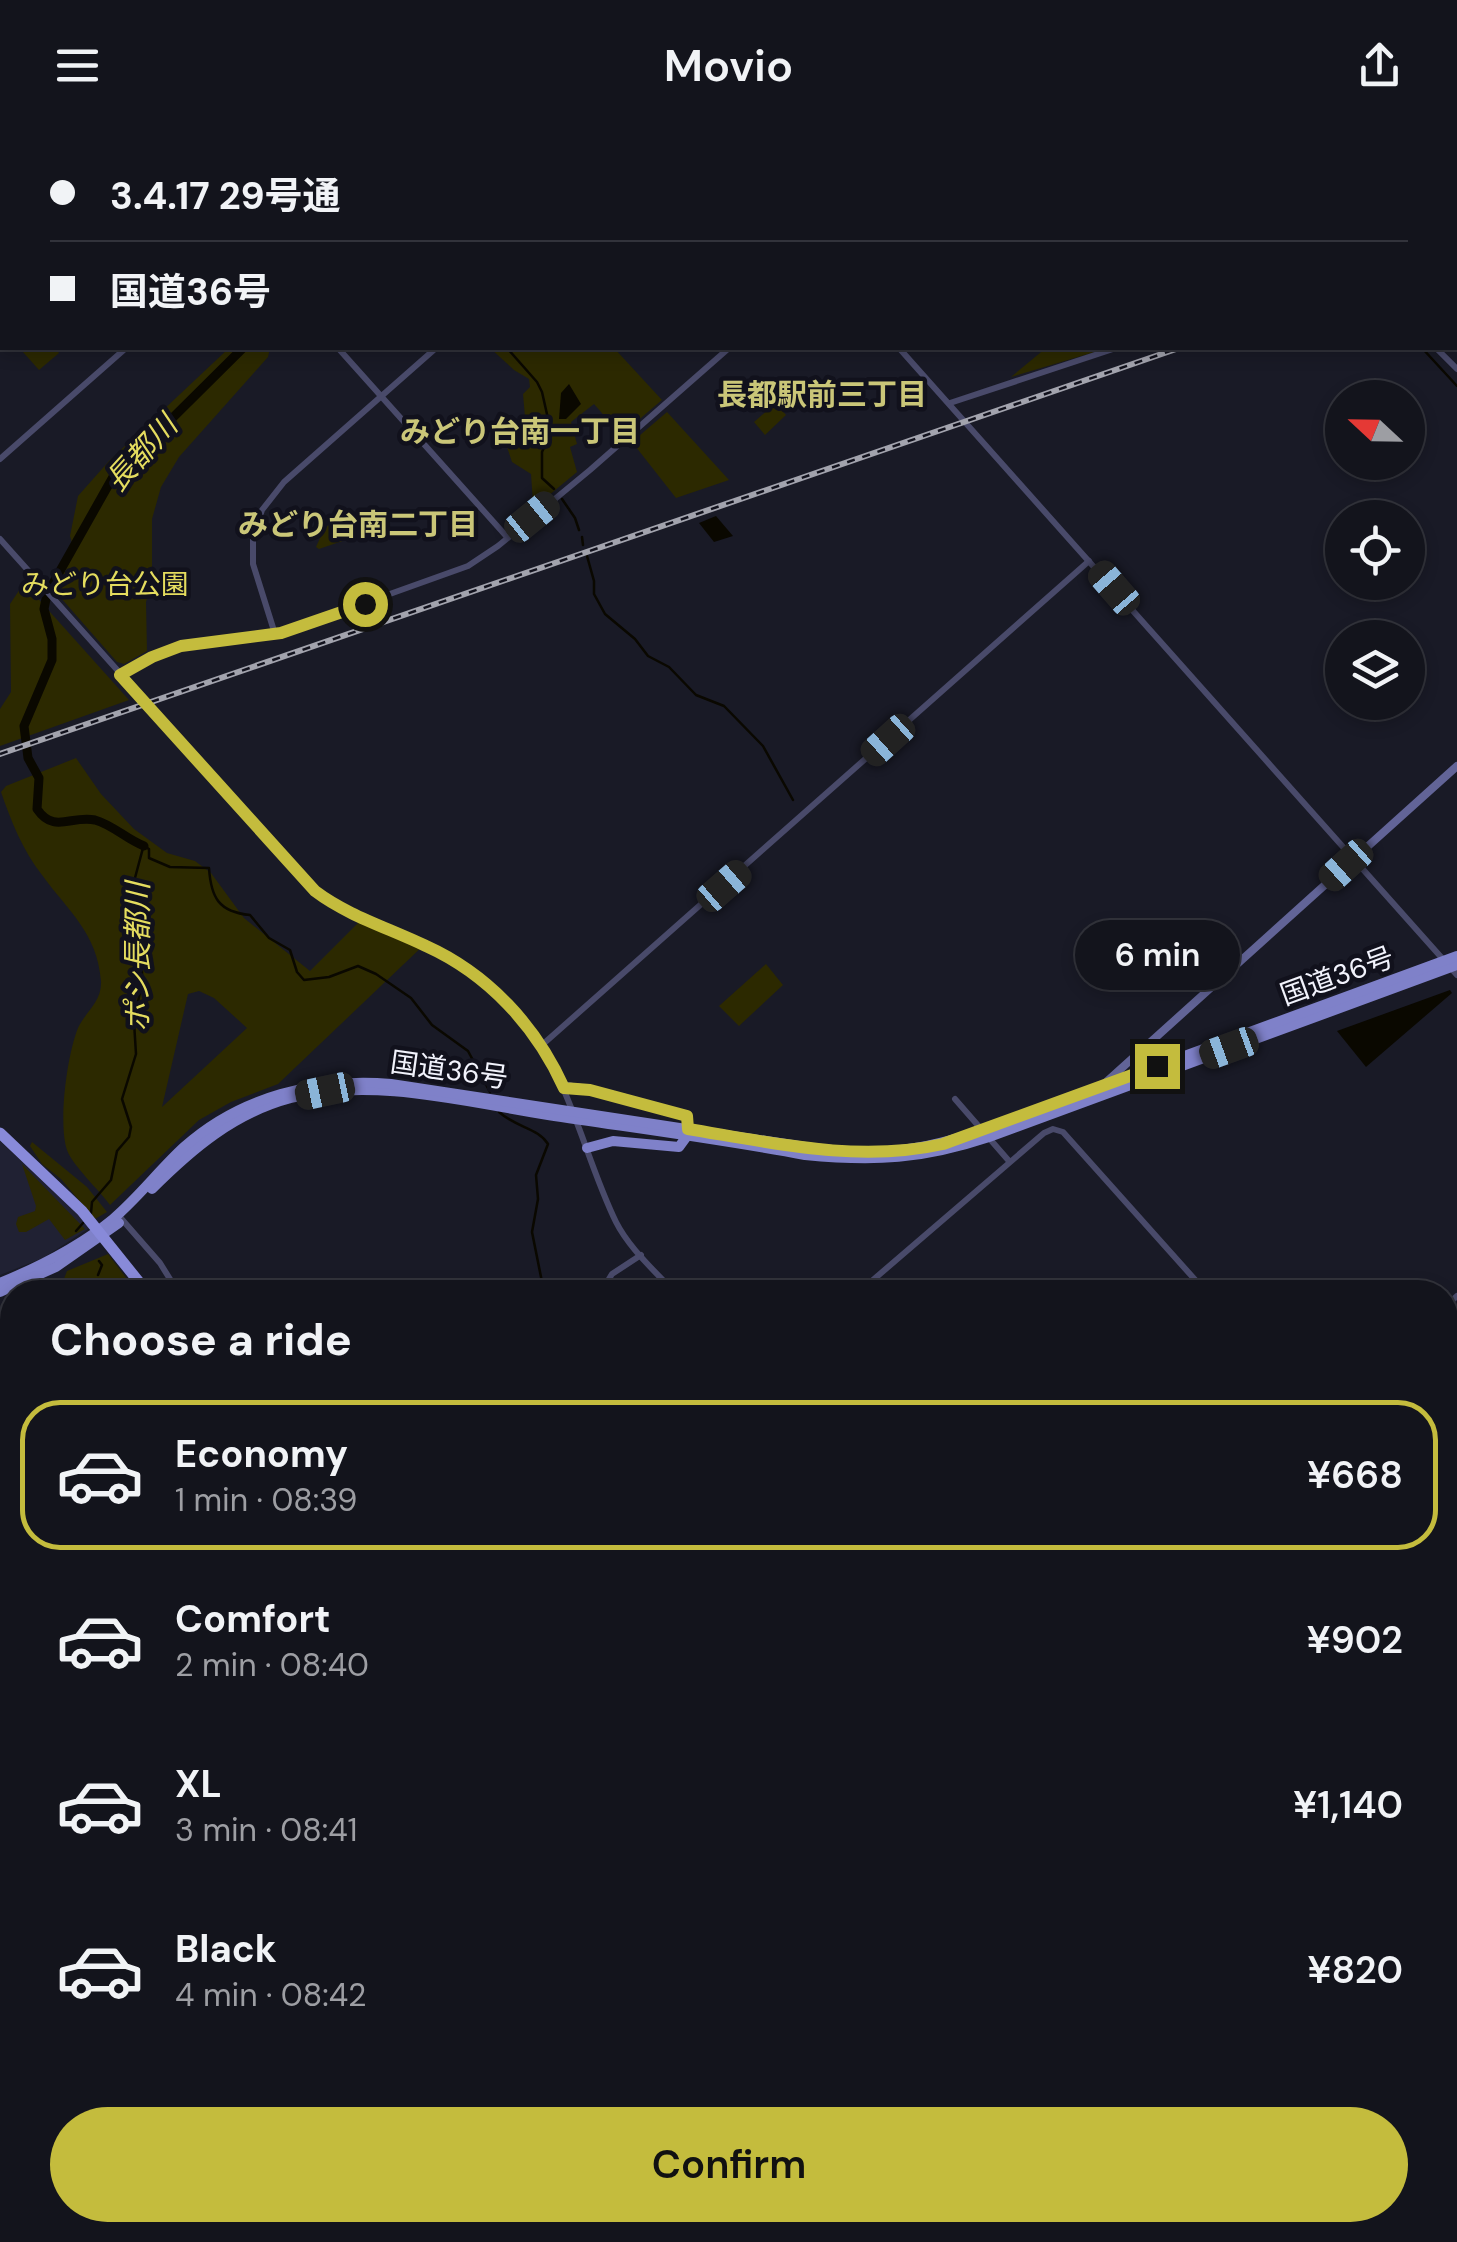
<!DOCTYPE html>
<meta charset="utf-8">
<style>
:root{--surface:#13141c;--page:#202129;--text:#f1f3f6;--muted:#9d9ea3;--line:#32333b;--accent:#c4bc3d}
body{margin:0;font-family:"DM Sans","Noto Sans JP",sans-serif;background:var(--page);color:var(--text);height:100vh;display:flex;flex-direction:column;font-size:38px;white-space:nowrap}
*{box-sizing:border-box;margin:0}
p{font-size:32px;color:var(--muted)}
.icon{flex:none;width:55px;height:55px;fill:none;stroke:currentColor;stroke-width:2;stroke-linecap:round;stroke-linejoin:round}
.map{position:relative;flex:1;overflow:hidden}
.side{position:absolute;left:0px;top:1150px;width:1458px;height:962px;display:flex;flex-direction:column;background:var(--surface);border-radius:40px 40px 0 0;box-shadow:0 5px 15px #0003,0 0 0 2px var(--line)}
.side>*{flex:none}
.banner{position:absolute;left:0px;top:0px;width:1458px;height:220px;box-shadow:0 5px 15px #0003,0 0 0 2px var(--line);display:grid;align-content:center;height:220px;padding:0 50px;background:var(--surface)}
.needle{width:65px;rotate:292deg}
.tools{position:absolute;left:1325px;top:250px;display:grid;gap:20px}
.tools a{display:grid;place-items:center;width:100px;height:100px;border-radius:50%;background:var(--surface);box-shadow:0 5px 15px #0003,0 0 0 2px var(--line);font-size:50px}
.end{position:absolute;width:45px;height:45px;margin:-22px;border:12px solid #c4bc3d;background:#111;box-shadow:0 0 0 5px #111}
.from{border-radius:50%}
.bubble{position:absolute;height:70px;border-radius:35px;background:var(--surface);box-shadow:0 5px 15px #0003,0 0 0 2px var(--line);font-size:32px;font-weight:600;line-height:70px;text-align:center}
.car{position:absolute;width:30px;height:60px;margin:-30px -15px;border-radius:12px;box-shadow:0 0 8px 2px #0007;background:linear-gradient(#222 24%,#8ab4d8 0 40%,#222 0 76%,#8ab4d8 0 86%,#222 0)}
.banner b{display:flex;align-items:center;gap:35px;height:95px;font-size:38px}
.banner b+b{border-top:2px solid var(--line)}
.banner i{width:25px;height:25px;background:var(--text)}
ul{padding:0;list-style:none}
li{display:flex;align-items:center;gap:30px;height:150px;margin:0 20px 15px;padding:0 30px;border:5px solid transparent;border-radius:40px}
li div{flex:1}
li b{display:block;font-size:38px}
li em{font-style:normal;font-weight:600}
li.current{border-color:var(--accent)}
li>.icon{width:90px;height:90px;stroke-width:1.5}
h2{padding:0 50px;font-size:45px;line-height:120px}
.action{display:flex;gap:20px;margin-top:auto;padding:20px 50px}
.action a{flex:1;height:115px;border-radius:60px;background:var(--accent);color:#111;font-size:40px;font-weight:600;line-height:115px;text-align:center}
header{display:flex;justify-content:space-between;align-items:center;height:130px;padding:0 50px;background:var(--surface);font-size:45px;font-weight:600}
.map>svg:first-child{display:block}
.built{fill:#202133}
.green{fill:#2c2900;fill-rule:evenodd}
.water{fill:#0a0800}
.lines{fill:none;stroke-linecap:round;stroke-linejoin:round}
.stream{stroke:#0a0800;stroke-width:2.5}
.river{stroke:#0a0800;stroke-width:9}
.tertiary{stroke:#494a6a;stroke-width:6}
.secondary{stroke:#626497;stroke-width:8}
.trunk{stroke:#7f81c9;stroke-width:10}
.motorway{stroke:#888ad9;stroke-width:11}
.rail-casing{stroke:#a2a3ad;stroke-width:6}
.rail{stroke:#11111c;stroke-width:2.5;stroke-dasharray:8;stroke-linecap:butt}
.route{stroke:#c4bc3d;stroke-width:12}
.labels{text-anchor:middle;dominant-baseline:central;stroke-width:9;stroke-linejoin:round;paint-order:stroke}
.park-label{font-size:28px;fill:#e4dc5e;stroke:#11111c}
.street-label{font-size:28px;fill:#f2f3fc;stroke:#11111c}
.neighbourhood-label{font-size:30px;font-weight:bold;fill:#cac678;stroke:#11111c}
.water-label{font-size:30px;font-style:italic;fill:#e4dc5f;stroke:#11111c}
</style>
<header><svg class="icon" aria-label="menu" viewBox="0 0 24 24"><path d="M4 6h16M4 12h16M4 18h16"/></svg>Movio<svg class="icon" aria-label="share" viewBox="0 0 24 24"><path d="M12 15V3M7 8l5-5 5 5M5 13v7h14v-7"/></svg></header>
<div class="map">
<svg width="1457" height="2112" viewBox="0 0 1457 2112">
<rect width="100%" height="100%" fill="#191a26"/>
<path class="built" d="M0,1011l91,86 -48,31 -43,17z"/>
<g class="green">
<path d="M27,218h28l4,5 -20,17 -16,-18z"/>
<path d="M229,218h41l-2,9 -89,100 -18,30 -9,32v63l-6,20 1,49 -23,13 -7,-2 -63,-72 21,-38 -5,-16 8,-40 31,-35z"/>
<path d="M490,218h124l48,52 -41,35 -27,-31 -23,18 6,22 -7,3 7,25 -41,34 -3,-3 -2,-29 -19,-12 -7,-21 5,-10 15,-14 -2,-23 7,-7 -1,-8 -15,-9z"/>
<path d="M1046,218h62l-97,29z"/>
<path d="M776,273l10,12 -21,20 -11,-13z"/>
<path d="M667,282l62,68 -53,18 -44,-56z"/>
<path d="M341,384l19,21 -41,14 -3,-2 8,-18z"/>
<path d="M24,453l105,117 -129,46v-37l11,-17 -1,-88z"/>
<path d="M76,628l25,36 33,35 33,24 28,8 16,12 33,45 66,53 54,-54 62,26 -148,141 -47,18 -32,18 -89,85c-10,-14 -38,-40 -43,-55 -9,-27 0,-95 11,-122 8,-17 24,-26 23,-47 -4,-49 -33,-70 -59,-106 -19,-24 -31,-54 -41,-83l5,-6zM199,861l15,7 33,30 -85,79 26,-113z"/>
<path d="M766,834l17,21 -44,41 -20,-20z"/>
<path d="M32,1012l55,45 20,25 -12,7 -34,-40 -19,-15 -12,-18z"/>
<path d="M22,1034l63,65 -20,11 -16,-21 -23,13h-7l-3,-8 2,-7 17,-6 1,-5z"/>
<path d="M108,1124l29,38h-85l8,-3 7,-18z"/>
<path d="M12,1179v66h-12v-31l9,-16 -9,-3v-11z"/>
<path d="M0,1267l12,1v28l-12,14z"/>
<path d="M12,1372v64l-4,-1 -7,13 2,39 9,1v49l-12,4v-112l7,-19 2,-29z"/>
<path d="M12,1554v97l-8,5 8,17v227l-12,-23v-316z"/>
<path d="M83,2100h87l7,12h-92z"/>
<path d="M267,2100h39l6,12h-39z"/>
<path d="M414,2100h290l-7,12h-225l-5,-9 -18,9h-29z"/>
</g>
<g class="water">
<path d="M569,254l12,20 -15,15h-7l2,-26z"/>
<path d="M716,386l17,20 -19,6 -15,-19z"/>
<path d="M1450,860l2,3 -86,74 -29,-36z"/>
</g>
<g class="lines">
<g class="stream">
<path d="M1229,0l2,2"/>
<path d="M497,2l1,-2"/>
<path d="M507,218l30,34 5,10 9,40 -9,20v26l12,11"/>
<path d="M1422,218l35,38"/>
<path d="M562,369l13,19 4,12"/>
<path d="M582,407l1,8"/>
<path d="M587,426l7,25v13l11,20 30,25 13,17 21,11 27,28 28,11 39,40 30,54"/>
<path d="M144,716l5,3v9l21,9 39,1c2,30 10,44 41,47l19,23 21,12 7,22 7,8 25,-3 29,-11 18,8 35,24 21,27 36,26 22,41"/>
<path d="M499,982c18,16 39,16 49,32l-12,31 2,24 -6,33 12,60"/>
<path d="M91,1083l1,-11 19,-22 6,-29 12,-14 2,-10 -9,-28 14,-45 -2,-32 8,-40v-31l-9,-24 -1,-38 11,-41"/>
<path d="M76,1101l7,-8"/>
<path d="M98,1145l4,-10 -3,-4"/>
<path d="M71,1162l21,-6"/>
<path d="M0,1260l12,-13"/>
<path d="M707,2112l12,-12"/>
</g>
<g class="river">
<path d="M309,2v-2"/>
<path d="M144,716c-18,-7 -31,-21 -49,-26 -24,-5 -41,14 -58,-11l2,-31 -11,-20 -4,-32 28,-66v-21l-8,-30 3,-15 66,-117 130,-129"/>
</g>
<g class="tertiary">
<path d="M171,0l2,2"/>
<path d="M708,0l2,2"/>
<path d="M998,0l2,2"/>
<path d="M1249,0l2,2"/>
<path d="M372,2l3,-2"/>
<path d="M629,2l2,-2"/>
<path d="M971,2l3,-2"/>
<path d="M1291,2l3,-2"/>
<path d="M1455,100l2,-1"/>
<path d="M338,218l169,189"/>
<path d="M899,218l558,627"/>
<path d="M1436,218l21,21"/>
<path d="M950,273l166,-55"/>
<path d="M0,329l126,-111"/>
<path d="M0,409l315,352c34,26 77,38 116,57 32,15 60,37 84,63 55,61 67,141 101,211 13,26 39,49 58,70"/>
<path d="M275,504l-22,-70v-28l9,-26 22,-28 152,-134"/>
<path d="M121,545l31,-18 29,-12 100,-12 187,-67 30,-20 92,-76 139,-122"/>
<path d="M542,915l547,-484"/>
<path d="M955,969l54,62"/>
<path d="M119,1086l41,47 18,29"/>
<path d="M601,1162l11,-18 29,-19"/>
<path d="M859,1162l185,-159 9,-4 10,3 143,160"/>
<path d="M1445,1177l12,-11"/>
<path d="M1445,1430l12,13"/>
<path d="M1445,1707l12,-11"/>
<path d="M968,2100l11,12"/>
<path d="M994,2112l13,-12"/>
</g>
<path class="secondary" d="M1104,954l353,-318"/>
<g class="trunk">
<path d="M564,957l26,3 97,26 1,13"/>
<path d="M587,1018l26,-7 66,6 8,-11"/>
<path d="M152,1059c40,-40 82,-76 139,-91 83,-21 174,4 257,17 86,13 172,24 257,40 70,7 118,4 184,-18l468,-172"/>
<path d="M0,1153c41,-17 79,-36 113,-64 26,-22 46,-49 71,-72 57,-51 132,-69 207,-63l421,64c65,8 109,4 171,-18l474,-174"/>
<path d="M0,1162l56,-25 63,-44"/>
</g>
<g class="motorway">
<path d="M0,1003l82,78 65,81"/>
<path d="M1445,1806l12,-7"/>
<path d="M1445,1818l12,-7"/>
<path d="M387,2100l6,12"/>
<path d="M1031,2112l14,-12"/>
<path d="M1046,2112l14,-12"/>
</g>
<defs>
<g id="rail">
<path d="M1455,122l2,-1"/>
<path d="M0,624l1179,-406"/>
</g>
</defs>
<use href="#rail" class="rail-casing"/>
<use href="#rail" class="rail"/>
</g>
<g class="lines">
<path class="route" d="M365,474l-84,29 -100,13 -29,11 -32,18 195,216c33,25 74,37 111,55 62,28 110,80 138,142l26,2 97,26 1,13c85,14 171,34 255,15l214,-78"/>
</g>
<g class="labels">
<g class="park-label">
<text x="105" y="454">みどり台公園</text>
</g>
<g class="street-label">
<text transform="translate(1337 846) rotate(-20)">国道36号</text>
<text transform="translate(449 940) rotate(8)">国道36号</text>
</g>
<g class="neighbourhood-label">
<text x="822" y="264">長都駅前三丁目</text>
<text x="520" y="301">みどり台南一丁目</text>
<text x="358" y="394">みどり台南二丁目</text>
</g>
<g class="water-label">
<text transform="translate(141 323) rotate(-48)">長都川</text>
<text transform="translate(137 827) rotate(-90)">ポシ長都川</text>
</g>
</g>
</svg>
<div class="tools">
<a><svg class="needle" viewBox="-14 -14 28 28"><path d="M0-13l5 13h-10z" fill="#e53935"/><path d="M0 13l5-13h-10z" fill="#9d9ea3"/></svg></a>
<a><svg class="icon" aria-label="locate" viewBox="0 0 24 24"><circle cx="12" cy="12" r="6"/><path d="M12 2v4M12 18v4M2 12h4M18 12h4"/></svg></a>
<a><svg class="icon" aria-label="layers" viewBox="0 0 24 24"><path d="M12 4l9 5-9 5-9-5zM3 14l9 5 9-5"/></svg></a>
</div>
<i class="end from" style="left:365px;top:474px"></i>
<i class="end" style="left:1157px;top:936px"></i>
<div class="bubble" style="left:1075px;top:790px;width:165px">6 min</div>
<i class="car" style="left:532px;top:387px;rotate:51deg"></i>
<i class="car" style="left:1114px;top:458px;rotate:319deg"></i>
<i class="car" style="left:888px;top:610px;rotate:228deg"></i>
<i class="car" style="left:1346px;top:735px;rotate:228deg"></i>
<i class="car" style="left:724px;top:756px;rotate:49deg"></i>
<i class="car" style="left:1229px;top:918px;rotate:250deg"></i>
<i class="car" style="left:325px;top:961px;rotate:258deg"></i>
<div class="banner">
<b><i class="from"></i>3.4.17 29号通</b>
<b><i></i>国道36号</b>
</div>
<section class="side">
<h2>Choose a ride</h2>
<ul>
<li class="current"><svg class="icon" aria-label="car" viewBox="0 0 24 24"><path d="M5 17H2v-5l4-1 3-4h7l3 4 3 1v5h-3M9 17h6M6 11h13"/><circle cx="7" cy="17" r="2"/><circle cx="17" cy="17" r="2"/></svg><div><b>Economy</b><p>1 min · 08:39</p></div><em>¥668</em></li>
<li><svg class="icon" aria-label="car" viewBox="0 0 24 24"><path d="M5 17H2v-5l4-1 3-4h7l3 4 3 1v5h-3M9 17h6M6 11h13"/><circle cx="7" cy="17" r="2"/><circle cx="17" cy="17" r="2"/></svg><div><b>Comfort</b><p>2 min · 08:40</p></div><em>¥902</em></li>
<li><svg class="icon" aria-label="car" viewBox="0 0 24 24"><path d="M5 17H2v-5l4-1 3-4h7l3 4 3 1v5h-3M9 17h6M6 11h13"/><circle cx="7" cy="17" r="2"/><circle cx="17" cy="17" r="2"/></svg><div><b>XL</b><p>3 min · 08:41</p></div><em>¥1,140</em></li>
<li><svg class="icon" aria-label="car" viewBox="0 0 24 24"><path d="M5 17H2v-5l4-1 3-4h7l3 4 3 1v5h-3M9 17h6M6 11h13"/><circle cx="7" cy="17" r="2"/><circle cx="17" cy="17" r="2"/></svg><div><b>Black</b><p>4 min · 08:42</p></div><em>¥820</em></li>
</ul>
<div class="action"><a>Confirm</a></div>
</section>
</div>
